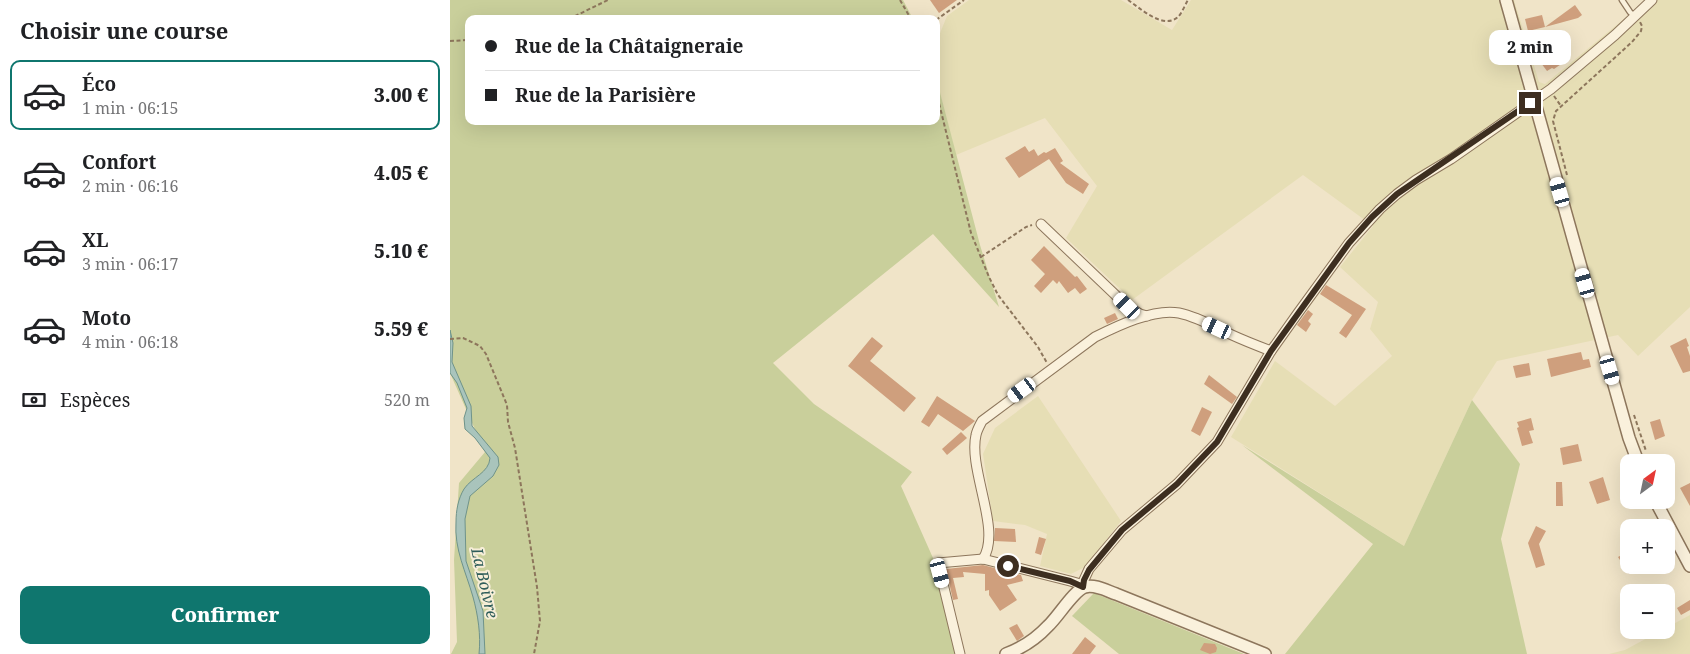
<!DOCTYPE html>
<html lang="fr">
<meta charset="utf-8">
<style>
:root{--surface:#fff;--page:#f6f6f6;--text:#202124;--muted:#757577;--line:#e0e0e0;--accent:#0f766e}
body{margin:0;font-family:"Noto Serif",serif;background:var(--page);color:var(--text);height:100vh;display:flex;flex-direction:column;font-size:19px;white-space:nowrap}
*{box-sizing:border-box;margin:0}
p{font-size:16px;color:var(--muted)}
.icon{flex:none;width:28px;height:28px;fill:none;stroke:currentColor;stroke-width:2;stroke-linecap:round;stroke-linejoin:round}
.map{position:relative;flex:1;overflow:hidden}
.panel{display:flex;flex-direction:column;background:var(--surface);width:450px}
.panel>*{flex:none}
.banner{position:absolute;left:15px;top:15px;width:475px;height:110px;border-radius:10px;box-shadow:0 5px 20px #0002;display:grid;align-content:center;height:110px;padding:0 20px;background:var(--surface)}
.needle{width:32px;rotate:33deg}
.buttons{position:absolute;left:1170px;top:454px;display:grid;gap:10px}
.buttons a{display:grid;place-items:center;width:55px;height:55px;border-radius:10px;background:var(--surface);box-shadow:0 5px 20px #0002;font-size:25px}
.end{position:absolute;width:22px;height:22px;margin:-11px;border:6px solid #3d2e20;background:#fff;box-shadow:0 0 0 2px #fff}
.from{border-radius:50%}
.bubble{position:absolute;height:35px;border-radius:10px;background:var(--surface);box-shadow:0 5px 20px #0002;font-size:16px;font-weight:800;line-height:35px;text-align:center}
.car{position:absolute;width:15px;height:30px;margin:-15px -8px;border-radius:6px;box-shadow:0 0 4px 1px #0007;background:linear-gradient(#fff 24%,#345 0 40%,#fff 0 76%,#345 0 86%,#fff 0)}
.banner b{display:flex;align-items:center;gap:18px;height:48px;font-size:19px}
.banner b+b{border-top:1px solid var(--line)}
.banner i{width:12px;height:12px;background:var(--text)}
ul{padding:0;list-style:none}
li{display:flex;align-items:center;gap:15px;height:70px;margin:0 10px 8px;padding:0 10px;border:2px solid transparent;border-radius:10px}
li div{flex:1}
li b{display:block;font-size:19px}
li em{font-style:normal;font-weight:800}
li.active{border-color:var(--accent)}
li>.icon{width:45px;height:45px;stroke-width:1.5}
h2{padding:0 20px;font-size:22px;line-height:60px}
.pay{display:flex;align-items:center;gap:12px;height:55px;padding:0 20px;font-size:19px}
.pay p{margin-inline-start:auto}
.primary-button{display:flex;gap:10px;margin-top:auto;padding:10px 20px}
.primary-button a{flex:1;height:58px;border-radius:10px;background:var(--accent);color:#fff;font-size:20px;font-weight:800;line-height:58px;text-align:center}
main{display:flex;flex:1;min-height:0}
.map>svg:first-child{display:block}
.farmland{fill:#e6deb5}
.green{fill:#c9cf9b}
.water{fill:#a9c4bc;stroke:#6f938a}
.building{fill:#cf9f7d}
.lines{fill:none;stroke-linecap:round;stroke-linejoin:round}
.service-casing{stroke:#8d765c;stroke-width:7}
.minor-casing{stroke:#8d765c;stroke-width:11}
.tertiary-casing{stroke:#8d765c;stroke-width:14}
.path{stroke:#8d765c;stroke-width:2;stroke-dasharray:4 2.5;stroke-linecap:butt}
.service{stroke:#faf1dc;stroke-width:4.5}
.minor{stroke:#faf1dc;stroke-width:9}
.tertiary{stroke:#faf1dc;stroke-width:11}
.route{stroke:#3d2e20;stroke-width:6}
.labels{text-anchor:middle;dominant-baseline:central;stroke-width:4;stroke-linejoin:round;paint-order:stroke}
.water-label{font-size:16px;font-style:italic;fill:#2f5d5a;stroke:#f7eed8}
</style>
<main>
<section class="panel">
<h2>Choisir une course</h2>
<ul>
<li class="active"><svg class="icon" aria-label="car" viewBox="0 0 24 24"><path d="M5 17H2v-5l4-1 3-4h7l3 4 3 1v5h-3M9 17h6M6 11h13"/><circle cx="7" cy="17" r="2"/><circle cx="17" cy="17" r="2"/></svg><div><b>Éco</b><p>1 min · 06:15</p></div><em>3.00 €</em></li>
<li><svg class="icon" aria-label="car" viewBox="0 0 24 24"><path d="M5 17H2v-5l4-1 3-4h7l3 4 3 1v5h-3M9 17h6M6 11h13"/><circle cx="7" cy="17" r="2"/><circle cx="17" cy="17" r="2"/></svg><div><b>Confort</b><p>2 min · 06:16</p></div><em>4.05 €</em></li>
<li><svg class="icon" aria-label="car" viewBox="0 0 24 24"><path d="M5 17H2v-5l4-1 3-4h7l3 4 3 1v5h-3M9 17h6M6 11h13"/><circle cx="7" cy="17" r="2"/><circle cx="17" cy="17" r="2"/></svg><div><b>XL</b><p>3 min · 06:17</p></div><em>5.10 €</em></li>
<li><svg class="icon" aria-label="car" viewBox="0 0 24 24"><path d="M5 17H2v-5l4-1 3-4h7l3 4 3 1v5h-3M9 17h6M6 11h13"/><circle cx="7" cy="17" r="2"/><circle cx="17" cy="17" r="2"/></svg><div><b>Moto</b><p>4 min · 06:18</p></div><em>5.59 €</em></li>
</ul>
<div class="pay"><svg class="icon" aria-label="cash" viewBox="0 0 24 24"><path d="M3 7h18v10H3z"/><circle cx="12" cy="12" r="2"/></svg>Espèces<p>520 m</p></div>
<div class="primary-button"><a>Confirmer</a></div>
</section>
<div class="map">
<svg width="1240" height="654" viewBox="0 0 1240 654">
<rect width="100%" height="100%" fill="#f0e4c8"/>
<g class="farmland">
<path d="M519,0h152l51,30 19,-30h323l25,82 6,2 102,-84h43v307l-52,49 -20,-21 -121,26 -25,39 -68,146 -173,-109 44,-76 60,45 57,-50 -22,-27 8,-27 -38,-35 33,-41 -70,-51 -171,125 -66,-62 31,-52 -52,-68 -89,37 -20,-78v-34l11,-27z"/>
<path d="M588,396l83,125 -36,46 -14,7 -31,-8 7,-32 -22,-9 -32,-4 -10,-67 12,-26z"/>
<path d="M1240,615v39h-81l16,-4 37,-20h4v-2z"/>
</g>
<g class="green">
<path d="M0,0h453l10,19h-444v102h467v-44l44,168 19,62 -66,-73 -160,129 41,41 98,68 -11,14 32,72 23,96h-505l6,-12 -3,-82 5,-77 26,-31 -35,-79z"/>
<path d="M1022,400l48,64 -19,75 26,115h-242l88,-110 -131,-99 162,101z"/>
<path d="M644,593l150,61h-125l-47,-38z"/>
</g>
<path class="water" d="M0,330l3,13 -1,19 19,44 1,20 26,31 1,8 -6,11 -23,20 -5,23 1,42 17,50 2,43h-6c2,-19 -1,-39 -6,-57 -7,-25 -19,-48 -17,-75 0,-11 2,-23 8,-33 8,-12 25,-16 26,-31l-15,-20 -10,-9 -1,-11 3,-10 -10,-25 -7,-10z"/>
<g class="building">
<path d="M480,0h27l-18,13z"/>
<path d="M1125,5l7,10 -4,3 -33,9z"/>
<path d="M1092,15l3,12 -17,4 -3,-12z"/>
<path d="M1101,38l16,22 -13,9 -2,-1 -5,3 -6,-8 10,-7 -9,-12z"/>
<path d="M575,146l4,6 5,-3 4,7 6,-4 2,1 9,-5 8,13 -3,2 29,21 -6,10 -17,-11 -17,-24 -30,19 -14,-20z"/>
<path d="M594,246l31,31 2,-1 10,13 -7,5 -5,-6 -7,5 -9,-12 -2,3 -4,-4 -12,13 -7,-7 11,-12 -14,-14z"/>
<path d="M876,285l40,24 -20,29 -7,-5 13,-18 -32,-21z"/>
<path d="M858,310l5,4 -5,7 3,3 -5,8 -9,-7z"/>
<path d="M665,313l3,6 -11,5 -3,-6z"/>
<path d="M422,337l11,9 -13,15 46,37 -12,14 -56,-46z"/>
<path d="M1236,338l3,8 -2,1 3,9v15l-7,2 -13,-27z"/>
<path d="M1131,352l2,8 6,-1 2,8 -40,10 -4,-18z"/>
<path d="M1079,363l2,12 -15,3 -3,-12z"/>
<path d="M759,375l28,22 -5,7 -28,-20z"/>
<path d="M487,396l38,25 -12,10 -25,-17 -9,13 -8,-5z"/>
<path d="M752,407l10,5 -12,24 -9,-5z"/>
<path d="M1081,418l3,12 -5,1 4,12 -11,3 -5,-18 2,-1 -2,-5z"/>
<path d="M1210,419l5,17 -10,4 -5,-18z"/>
<path d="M511,432l6,6 -20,17 -5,-6z"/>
<path d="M1128,444l4,17 -19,4 -3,-17z"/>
<path d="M1153,477l7,23 -13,4 -8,-22z"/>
<path d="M1106,482h6l1,24h-7z"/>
<path d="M1240,483v23l-10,-18z"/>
<path d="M1086,526l10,5 -7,13 6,21 -9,3 -8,-25z"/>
<path d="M545,528l20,1 1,13 -22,-1z"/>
<path d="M589,537l7,2 -5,16 -6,-2z"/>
<path d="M1179,551v23l-11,-17z"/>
<path d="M533,565l38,10 2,6 -16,4 10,15 -17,11 -11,-16v-5l-4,1v-17l-22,-2 1,5 -11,1 5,21 -5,1 -7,-31z"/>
<path d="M1240,600v10l-9,5 -4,-7z"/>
<path d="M567,624l7,12 -7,5 -8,-13z"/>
<path d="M635,637l11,9 -6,8h-18z"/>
<path d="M754,643l11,1 2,4 -1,4 -6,2 -10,-4z"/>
</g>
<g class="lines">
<defs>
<path id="service" d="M1172,0l8,12 4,4"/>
<g id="minor">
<path d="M591,224l86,82 13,8 7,2"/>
<path d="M533,559c19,-29 -15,-89 -7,-124 1,-5 4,-10 6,-14l113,-84c22,-11 59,-29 84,-24 19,4 36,14 53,22 13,6 26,11 39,16"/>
<path d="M510,654l-22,-91 45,-4 87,22 7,2 6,4 1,-7 5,-11 33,-39 55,-46 40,-42 54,-91 27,-38 51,-70 31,-34 17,-15 19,-14 35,-21 100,-70 64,-54 37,-35"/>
</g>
<g id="tertiary">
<path d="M1056,0l123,438 9,24"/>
<path d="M1205,500l35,66"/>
<path d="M556,654c16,-6 30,-15 42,-28 10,-9 26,-36 37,-39 10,-3 22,4 31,7l149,60"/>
</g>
</defs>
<use href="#service" class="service-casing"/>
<use href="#minor" class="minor-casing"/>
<use href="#tertiary" class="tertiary-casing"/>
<g class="path">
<path d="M450,0l11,19"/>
<path d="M678,0c12,8 35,30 50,17 4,-4 7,-12 10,-17"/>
<path d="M119,19l39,-19"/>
<path d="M486,20l28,-20"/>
<path d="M0,41l19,-1"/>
<path d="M486,91l35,142 18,44 9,18 40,52 9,16"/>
<path d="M1104,96l7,10"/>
<path d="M1117,175l-14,-54 3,-10 76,-69 9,-11 1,-5 -2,-4"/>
<path d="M531,257l45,-30 6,-2"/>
<path d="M0,339l13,-1 17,8 6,8 21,51 1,17 7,26 22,139 3,34 -6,33"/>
<path d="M1184,415l12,36"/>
</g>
<use href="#service" class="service"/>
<use href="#minor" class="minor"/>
<use href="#tertiary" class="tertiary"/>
</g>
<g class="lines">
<path class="route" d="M558,566l62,15 13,6 1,-7 5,-10 33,-40 55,-46 40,-42 54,-91 78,-108 23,-26 25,-23 133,-91"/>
</g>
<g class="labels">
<g class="water-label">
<text transform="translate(35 583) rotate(77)">La Boivre</text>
</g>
</g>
</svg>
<div class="buttons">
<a><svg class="needle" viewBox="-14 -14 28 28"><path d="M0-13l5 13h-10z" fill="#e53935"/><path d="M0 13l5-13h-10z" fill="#757577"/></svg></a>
<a>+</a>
<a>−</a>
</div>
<i class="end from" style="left:558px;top:566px"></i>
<i class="end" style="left:1080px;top:103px"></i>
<div class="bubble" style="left:1039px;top:30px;width:82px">2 min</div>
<i class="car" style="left:1110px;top:192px;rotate:344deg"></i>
<i class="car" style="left:1135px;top:283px;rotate:344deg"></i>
<i class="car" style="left:677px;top:306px;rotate:315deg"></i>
<i class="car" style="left:767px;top:328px;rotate:295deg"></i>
<i class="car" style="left:1160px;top:370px;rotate:164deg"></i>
<i class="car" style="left:572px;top:390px;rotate:234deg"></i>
<i class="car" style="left:490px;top:573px;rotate:165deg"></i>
<div class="banner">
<b><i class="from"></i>Rue de la Châtaigneraie</b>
<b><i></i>Rue de la Parisière</b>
</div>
</div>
</main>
